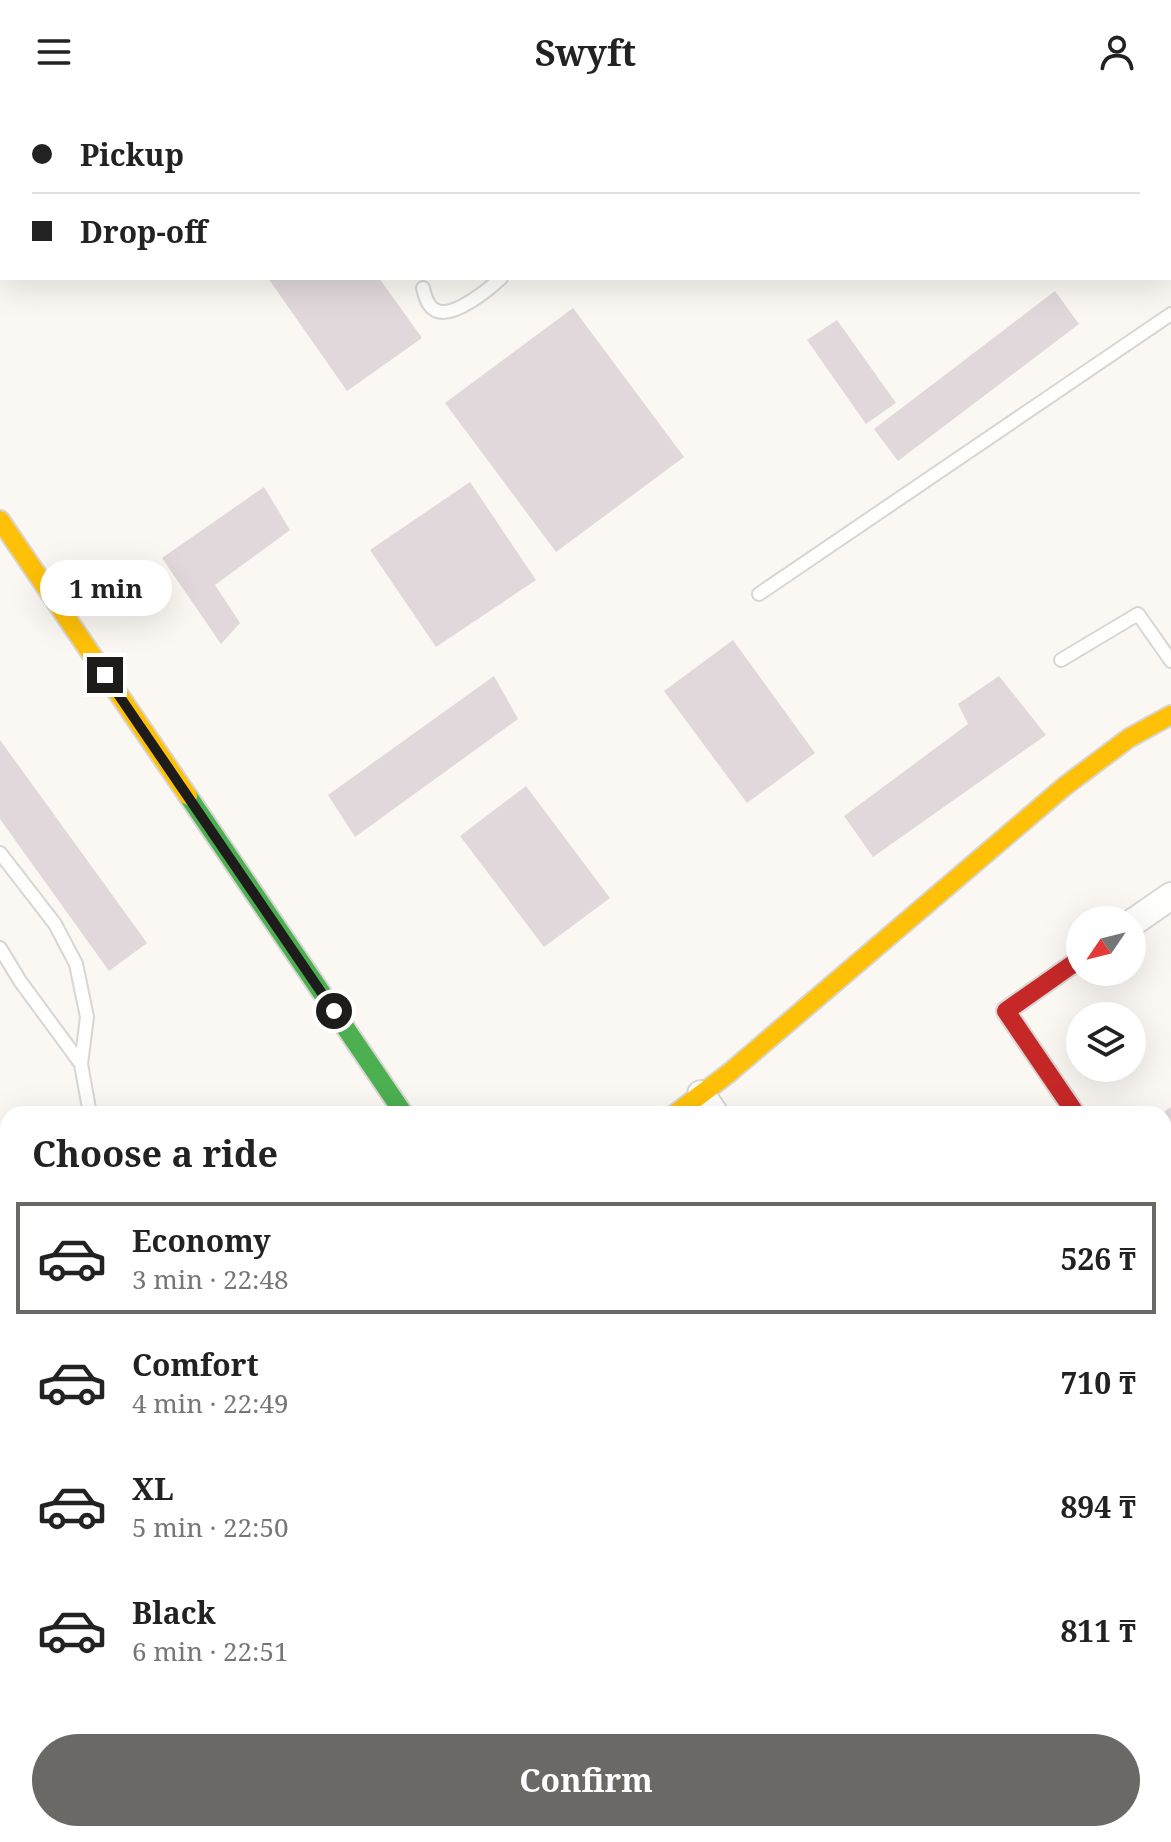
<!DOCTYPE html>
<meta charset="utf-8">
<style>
:root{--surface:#fff;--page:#f2f2f2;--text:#222;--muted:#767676;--line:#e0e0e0;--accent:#6b6966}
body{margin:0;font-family:"Noto Serif",serif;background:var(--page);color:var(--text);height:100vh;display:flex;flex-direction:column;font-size:30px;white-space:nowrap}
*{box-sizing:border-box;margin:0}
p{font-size:26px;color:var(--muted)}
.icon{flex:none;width:44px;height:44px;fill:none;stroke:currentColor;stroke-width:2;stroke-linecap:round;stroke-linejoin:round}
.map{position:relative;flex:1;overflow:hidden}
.drawer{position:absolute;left:0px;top:1002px;width:1172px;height:736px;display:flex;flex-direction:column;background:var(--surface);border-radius:24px 24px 0 0;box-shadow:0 8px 32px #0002}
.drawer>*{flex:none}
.hud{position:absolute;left:0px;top:0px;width:1172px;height:176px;box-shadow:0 8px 32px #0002;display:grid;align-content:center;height:176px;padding:0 32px;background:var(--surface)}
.needle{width:52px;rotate:235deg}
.buttons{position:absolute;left:1066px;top:802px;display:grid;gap:16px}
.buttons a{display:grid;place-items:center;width:80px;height:80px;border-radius:50%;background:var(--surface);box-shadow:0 8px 32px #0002;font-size:40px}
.end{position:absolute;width:36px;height:36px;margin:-18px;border:10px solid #1e1c1a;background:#fff;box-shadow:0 0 0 4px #fff}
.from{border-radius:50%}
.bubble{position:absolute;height:56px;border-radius:28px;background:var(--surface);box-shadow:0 8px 32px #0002;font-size:26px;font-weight:700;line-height:56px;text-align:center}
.hud b{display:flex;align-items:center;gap:28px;height:76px;font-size:30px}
.hud b+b{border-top:2px solid var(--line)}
.hud i{width:20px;height:20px;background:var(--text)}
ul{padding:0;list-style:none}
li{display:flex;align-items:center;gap:24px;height:112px;margin:0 16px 12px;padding:0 16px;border:4px solid transparent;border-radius:0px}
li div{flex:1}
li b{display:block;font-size:30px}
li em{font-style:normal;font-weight:700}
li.on{border-color:var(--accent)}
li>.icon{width:72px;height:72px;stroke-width:1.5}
h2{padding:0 32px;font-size:36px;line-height:96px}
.cta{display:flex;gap:16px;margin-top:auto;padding:16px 32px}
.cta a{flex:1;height:92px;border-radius:48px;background:var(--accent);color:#fff;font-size:32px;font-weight:700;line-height:92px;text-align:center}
header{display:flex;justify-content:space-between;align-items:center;height:104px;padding:0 32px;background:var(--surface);font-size:36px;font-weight:700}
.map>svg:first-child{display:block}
.building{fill:#e0d8db}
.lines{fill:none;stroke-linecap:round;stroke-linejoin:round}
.lane-casing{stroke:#d8d6d3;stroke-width:16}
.street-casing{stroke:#d8d6d3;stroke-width:30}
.fast-casing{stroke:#d8d6d3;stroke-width:22}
.slow-casing{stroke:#d8d6d3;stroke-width:22}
.jam-casing{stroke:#d8d6d3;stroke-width:22}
.lane{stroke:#fefefd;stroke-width:12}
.street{stroke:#fefefd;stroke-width:26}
.fast{stroke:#4caf50;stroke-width:18}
.slow{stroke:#ffc107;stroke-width:18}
.jam{stroke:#c62828;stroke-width:18}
.route{stroke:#1e1c1a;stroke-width:10}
</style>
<header><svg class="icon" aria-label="menu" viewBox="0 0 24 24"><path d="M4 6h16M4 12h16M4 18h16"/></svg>Swyft<svg class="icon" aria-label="person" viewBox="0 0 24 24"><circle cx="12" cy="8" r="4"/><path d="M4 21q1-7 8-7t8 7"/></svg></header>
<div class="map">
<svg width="1171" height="1738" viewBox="0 0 1171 1738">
<rect width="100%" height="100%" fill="#fbf8f4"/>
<g class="building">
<path d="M268,174h111l43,60 -75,53z"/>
<path d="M1055,187l24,33 -181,137 -24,-32z"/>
<path d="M573,204l111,149 -128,95 -111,-149z"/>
<path d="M837,216l59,83 -30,21 -59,-84z"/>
<path d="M470,378l66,98 -100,67 -66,-97z"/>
<path d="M264,383l26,43 -75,55 25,38 -19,21 -59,-86z"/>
<path d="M733,536l82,113 -68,50 -83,-112z"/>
<path d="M494,572l24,43 -163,118 -27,-42z"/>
<path d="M999,572l47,59 -173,122 -29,-41 124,-92 -10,-20z"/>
<path d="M0,636l147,203 -38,28 -109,-152z"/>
<path d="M526,682l84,112 -66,49 -84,-111z"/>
<path d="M1171,1003v33l-7,-9v-19z"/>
<path d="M0,1174l8,1v26l-8,-1z"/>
<path d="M0,1227l8,9v17l-8,7z"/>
<path d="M0,1373l8,11v39l-8,5z"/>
<path d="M1168,1444l3,4v64l-7,5v-69z"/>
<path d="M8,1567v44l-8,-11v-27z"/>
<path d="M266,1730h53l-12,8h-35z"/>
<path d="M409,1730h26l6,8h-44z"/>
</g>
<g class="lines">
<defs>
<g id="lane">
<path d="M648,0l1,2"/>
<path d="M1018,0l2,2"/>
<path d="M1170,126h1"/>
<path d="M423,184c2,8 4,17 12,22 17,10 54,-21 66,-32"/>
<path d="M759,490l412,-280"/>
<path d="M1061,556l77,-46 33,47"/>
<path d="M0,749l55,71 21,40 11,53 -6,47"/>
<path d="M0,844l20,33 61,83 9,50"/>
</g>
<g id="street">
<path d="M1132,819l39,-27"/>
<path d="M701,990l14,20"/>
<path d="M1164,1139l7,10"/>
<path d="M0,1278l8,-6"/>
<path d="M0,1630l8,-5"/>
<path d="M1164,1638l7,9"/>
<path d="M0,1680l8,11"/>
<path d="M35,1730l6,8"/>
<path d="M735,1730l4,8"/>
</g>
<path id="fast" d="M188,692l216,318"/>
<g id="slow">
<path d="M0,416l188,276"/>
<path d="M675,1010l54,-41 336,-287 64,-48 42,-23"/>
<path d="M0,1093l8,1"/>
</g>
<path id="jam" d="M1076,1010l-70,-103 74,-52"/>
</defs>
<use href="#lane" class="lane-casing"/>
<use href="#street" class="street-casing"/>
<use href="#fast" class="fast-casing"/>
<use href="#slow" class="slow-casing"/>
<use href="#jam" class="jam-casing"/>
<use href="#lane" class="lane"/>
<use href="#street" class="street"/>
<use href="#fast" class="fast"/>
<use href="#slow" class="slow"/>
<use href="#jam" class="jam"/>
</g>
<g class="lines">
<path class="route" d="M105,571l229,336"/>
</g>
</svg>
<div class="buttons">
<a><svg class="needle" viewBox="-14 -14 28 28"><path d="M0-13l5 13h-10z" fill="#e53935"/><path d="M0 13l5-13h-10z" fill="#767676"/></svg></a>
<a><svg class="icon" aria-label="layers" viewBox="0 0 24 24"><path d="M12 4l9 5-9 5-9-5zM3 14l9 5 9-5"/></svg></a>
</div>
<i class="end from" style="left:334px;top:907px"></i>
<i class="end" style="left:105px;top:571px"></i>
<div class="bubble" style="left:40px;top:456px;width:132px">1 min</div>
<div class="hud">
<b><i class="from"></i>Pickup</b>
<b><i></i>Drop-off</b>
</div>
<section class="drawer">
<h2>Choose a ride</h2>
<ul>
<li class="on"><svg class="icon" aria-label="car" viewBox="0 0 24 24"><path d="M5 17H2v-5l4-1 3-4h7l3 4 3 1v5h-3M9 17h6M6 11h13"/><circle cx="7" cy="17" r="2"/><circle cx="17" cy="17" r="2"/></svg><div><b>Economy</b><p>3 min · 22:48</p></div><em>526 ₸</em></li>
<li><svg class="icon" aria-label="car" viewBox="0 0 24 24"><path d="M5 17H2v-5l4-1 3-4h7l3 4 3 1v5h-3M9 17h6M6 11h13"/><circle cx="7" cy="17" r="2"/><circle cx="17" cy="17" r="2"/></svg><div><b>Comfort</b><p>4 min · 22:49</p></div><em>710 ₸</em></li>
<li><svg class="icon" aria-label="car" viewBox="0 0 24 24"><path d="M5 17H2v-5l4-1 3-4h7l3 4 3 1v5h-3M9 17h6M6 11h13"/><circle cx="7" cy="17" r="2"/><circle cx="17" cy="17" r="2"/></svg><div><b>XL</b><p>5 min · 22:50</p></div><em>894 ₸</em></li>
<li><svg class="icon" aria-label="car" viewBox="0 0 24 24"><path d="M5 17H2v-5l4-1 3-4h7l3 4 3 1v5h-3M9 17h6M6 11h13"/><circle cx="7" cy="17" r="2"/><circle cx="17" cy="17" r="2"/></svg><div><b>Black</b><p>6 min · 22:51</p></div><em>811 ₸</em></li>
</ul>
<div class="cta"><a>Confirm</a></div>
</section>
</div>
